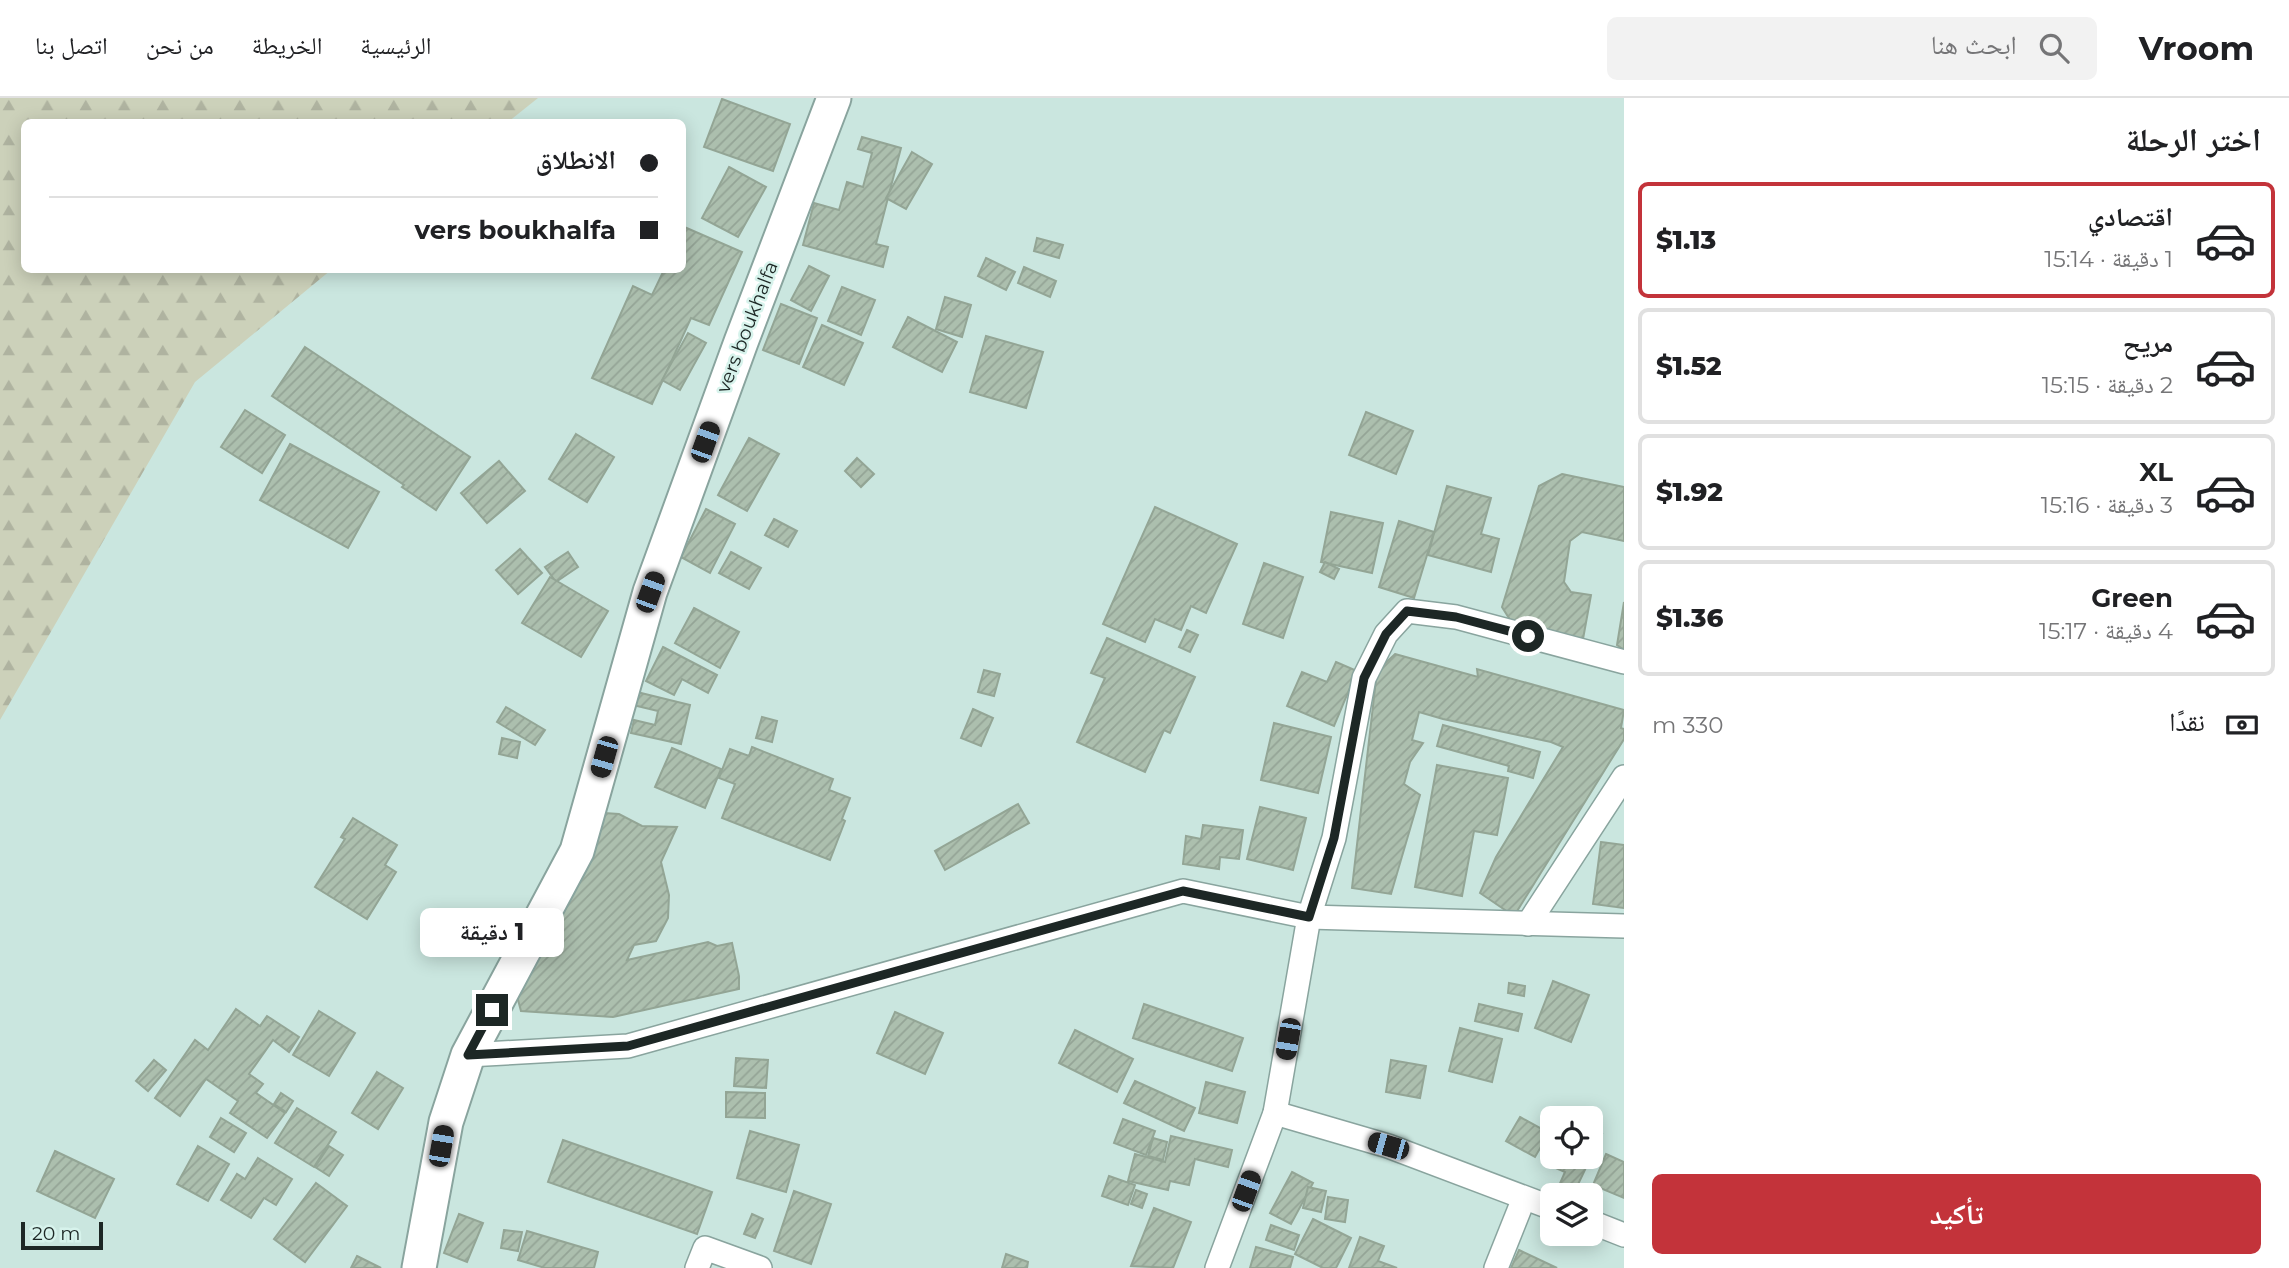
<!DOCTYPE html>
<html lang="ar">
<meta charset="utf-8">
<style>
:root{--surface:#fff;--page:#f2f2f2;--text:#202124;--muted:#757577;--line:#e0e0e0;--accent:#c3333a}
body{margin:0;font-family:Montserrat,"Noto Naskh Arabic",sans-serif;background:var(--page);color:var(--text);direction:rtl;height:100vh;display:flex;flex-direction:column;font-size:26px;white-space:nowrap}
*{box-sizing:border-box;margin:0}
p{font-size:23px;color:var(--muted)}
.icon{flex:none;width:38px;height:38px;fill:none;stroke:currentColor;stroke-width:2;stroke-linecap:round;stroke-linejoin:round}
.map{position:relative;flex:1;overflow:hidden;direction:ltr}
.sheet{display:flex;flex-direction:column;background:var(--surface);width:665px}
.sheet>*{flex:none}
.hud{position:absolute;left:21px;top:21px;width:665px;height:154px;border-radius:10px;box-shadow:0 4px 18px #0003;direction:rtl;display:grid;align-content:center;height:154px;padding:0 28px;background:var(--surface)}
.tools{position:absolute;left:1540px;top:1008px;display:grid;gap:14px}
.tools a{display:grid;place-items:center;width:63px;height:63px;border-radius:10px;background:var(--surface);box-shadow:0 4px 18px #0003;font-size:35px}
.scale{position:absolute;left:21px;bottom:18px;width:82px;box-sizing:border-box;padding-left:7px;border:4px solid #1d2725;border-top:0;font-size:19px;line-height:24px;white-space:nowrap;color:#1d2725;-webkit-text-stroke:5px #d7f3ec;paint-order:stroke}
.end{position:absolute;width:32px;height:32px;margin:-16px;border:9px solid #1d2725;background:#fff;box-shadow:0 0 0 4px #fff}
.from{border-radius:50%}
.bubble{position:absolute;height:49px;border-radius:10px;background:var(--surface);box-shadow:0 4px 18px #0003;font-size:23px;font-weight:800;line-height:49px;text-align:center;direction:rtl}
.car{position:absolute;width:21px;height:42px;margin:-21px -10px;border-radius:9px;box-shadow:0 0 5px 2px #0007;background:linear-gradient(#222 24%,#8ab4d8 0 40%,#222 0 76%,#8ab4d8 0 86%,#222 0)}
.hud b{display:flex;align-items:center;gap:24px;height:66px;font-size:26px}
.hud b+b{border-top:2px solid var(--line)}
.hud i{width:18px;height:18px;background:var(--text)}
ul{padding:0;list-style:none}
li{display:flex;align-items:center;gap:21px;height:116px;margin:0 14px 10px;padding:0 14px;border:4px solid var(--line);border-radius:10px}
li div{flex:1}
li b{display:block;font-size:26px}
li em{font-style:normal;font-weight:800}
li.on{border-color:var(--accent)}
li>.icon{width:63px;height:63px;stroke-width:1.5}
h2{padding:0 28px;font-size:32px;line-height:84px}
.pay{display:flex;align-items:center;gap:18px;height:77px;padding:0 28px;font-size:26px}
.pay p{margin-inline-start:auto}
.primary-button{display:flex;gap:14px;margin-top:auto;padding:14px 28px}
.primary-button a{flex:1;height:80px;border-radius:10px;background:var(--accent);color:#fff;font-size:28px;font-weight:800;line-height:80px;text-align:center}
header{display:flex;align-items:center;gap:42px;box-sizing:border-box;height:98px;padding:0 35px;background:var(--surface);border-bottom:2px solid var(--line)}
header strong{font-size:33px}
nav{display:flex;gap:38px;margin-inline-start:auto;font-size:24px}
.search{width:490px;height:63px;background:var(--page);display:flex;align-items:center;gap:18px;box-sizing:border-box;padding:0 24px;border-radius:10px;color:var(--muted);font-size:26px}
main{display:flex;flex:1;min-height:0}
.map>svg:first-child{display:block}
.forest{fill:url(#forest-firs)}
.building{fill:url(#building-hatch);stroke:#93a595;stroke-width:2}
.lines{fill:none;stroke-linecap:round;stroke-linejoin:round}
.street-casing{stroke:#89a49e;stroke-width:26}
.secondary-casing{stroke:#89a49e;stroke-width:37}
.street{stroke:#fff;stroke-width:23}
.secondary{stroke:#fff;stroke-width:33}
.route{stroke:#1d2725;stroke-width:9}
.labels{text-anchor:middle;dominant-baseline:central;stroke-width:5;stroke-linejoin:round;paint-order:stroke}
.street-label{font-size:19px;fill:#1d2725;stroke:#d7f3ec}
</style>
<header>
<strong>Vroom</strong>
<div class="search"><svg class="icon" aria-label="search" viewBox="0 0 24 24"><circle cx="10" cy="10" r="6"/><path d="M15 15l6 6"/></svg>ابحث هنا</div>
<nav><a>الرئيسية</a><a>الخريطة</a><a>من نحن</a><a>اتصل بنا</a></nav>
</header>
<main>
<section class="sheet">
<h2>اختر الرحلة</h2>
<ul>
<li class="on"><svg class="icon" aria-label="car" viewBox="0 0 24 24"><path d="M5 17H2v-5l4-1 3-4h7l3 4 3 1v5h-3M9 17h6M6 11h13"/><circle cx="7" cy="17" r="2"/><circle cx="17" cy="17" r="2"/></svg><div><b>اقتصادي</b><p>1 دقيقة · 15:14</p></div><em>$1.13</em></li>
<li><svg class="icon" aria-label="car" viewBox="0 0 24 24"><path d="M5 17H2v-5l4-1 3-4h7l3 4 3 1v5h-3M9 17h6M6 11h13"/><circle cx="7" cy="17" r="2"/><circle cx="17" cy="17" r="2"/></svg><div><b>مريح</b><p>2 دقيقة · 15:15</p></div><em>$1.52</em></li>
<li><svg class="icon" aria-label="car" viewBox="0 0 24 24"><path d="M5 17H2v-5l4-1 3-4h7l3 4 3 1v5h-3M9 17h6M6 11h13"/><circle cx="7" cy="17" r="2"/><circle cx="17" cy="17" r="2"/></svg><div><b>XL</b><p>3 دقيقة · 15:16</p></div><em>$1.92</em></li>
<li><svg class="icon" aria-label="car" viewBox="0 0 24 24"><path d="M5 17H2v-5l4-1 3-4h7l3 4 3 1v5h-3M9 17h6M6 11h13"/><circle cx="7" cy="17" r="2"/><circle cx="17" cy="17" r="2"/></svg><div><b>Green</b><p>4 دقيقة · 15:17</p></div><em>$1.36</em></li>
</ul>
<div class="pay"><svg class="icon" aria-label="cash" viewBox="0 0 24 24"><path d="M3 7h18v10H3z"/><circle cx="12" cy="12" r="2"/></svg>نقدًا<p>330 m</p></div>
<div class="primary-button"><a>تأكيد</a></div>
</section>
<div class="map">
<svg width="1624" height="1170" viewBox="0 0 1624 1170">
<defs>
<pattern id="forest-firs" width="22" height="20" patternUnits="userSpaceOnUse" patternTransform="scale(1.75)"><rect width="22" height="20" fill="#ccd1ba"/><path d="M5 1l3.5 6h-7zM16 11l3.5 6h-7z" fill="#afb3a0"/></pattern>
<pattern id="building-hatch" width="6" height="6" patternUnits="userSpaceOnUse" patternTransform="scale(1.75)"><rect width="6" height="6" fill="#acbfae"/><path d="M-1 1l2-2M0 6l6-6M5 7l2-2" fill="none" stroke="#94a496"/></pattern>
</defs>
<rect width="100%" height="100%" fill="#cae6df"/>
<path class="forest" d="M0,0h538l-30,24h-484v148h307l-136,112 -195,338z"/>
<g class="building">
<path d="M722,1l68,25 -17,47 -69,-24z"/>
<path d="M862,39l39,11 -25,96 12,3 -5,20 -80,-22 11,-42 25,7 8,-28 16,5 9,-34 -14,-4z"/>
<path d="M912,54l20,12 -26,45 -20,-11z"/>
<path d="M729,69l37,20 -28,50 -36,-19z"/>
<path d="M682,128l60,26 -33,73 -18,-7 -39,86 -60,-26 41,-92 19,9 12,-25h18z"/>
<path d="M1037,140l26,7 -4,13 -25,-7z"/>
<path d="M986,160l29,14 -9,18 -28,-14z"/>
<path d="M809,168l20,10 -18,35 -20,-11z"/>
<path d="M1024,169l32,14 -6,16 -32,-14z"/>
<path d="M842,189l33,13 -14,35 -33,-14z"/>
<path d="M945,199l26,8 -9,32 -26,-8z"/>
<path d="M781,206l36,14 -18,46 -36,-14z"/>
<path d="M908,219l49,25 -15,30 -49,-25z"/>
<path d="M822,227l41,18 -19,42 -41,-18z"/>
<path d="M688,235l18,10 -26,47 -18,-10z"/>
<path d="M986,238l57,16 -17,56 -56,-16z"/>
<path d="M305,249l165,110 -34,53 -34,-23 2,-2 -132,-89z"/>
<path d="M245,312l40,25 -23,38 -41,-26z"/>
<path d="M1366,314l47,19 -17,43 -47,-19z"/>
<path d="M576,336l38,23 -27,45 -38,-23z"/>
<path d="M749,340l30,16 -32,57 -29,-16z"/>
<path d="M290,346l89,48 -31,56 -88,-48z"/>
<path d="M857,360l17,16 -13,13 -16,-16z"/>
<path d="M499,363l26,30 -38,32 -26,-30z"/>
<path d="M1562,376l62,13v54l-42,-9 -12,9 -6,41 7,10 20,3 -8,44 -69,-13 -12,-19 37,-121z"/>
<path d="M1447,388l44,12 -10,36 18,5 -8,33 -63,-17z"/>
<path d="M1155,409l82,37 -31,69 -15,-7 -10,24 -26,-11 -10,23 -42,-18z"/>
<path d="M706,411l29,15 -25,49 -29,-16z"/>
<path d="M1331,414l52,11 -11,50 -51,-11z"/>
<path d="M774,421l23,12 -9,16 -23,-12z"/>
<path d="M1399,423l35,11 -20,66 -35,-11z"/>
<path d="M520,451l22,24 -24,21 -22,-24z"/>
<path d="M568,454l10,15 -22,15 -11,-15z"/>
<path d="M731,454l30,16 -12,21 -30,-16z"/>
<path d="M1325,464l14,7 -5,10 -14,-7z"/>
<path d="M1264,465l39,14 -20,61 -40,-14z"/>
<path d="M550,479l58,34 -27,46 -59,-34z"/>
<path d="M1624,504v48l-7,-5z"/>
<path d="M694,510l45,24 -19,36 -45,-25z"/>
<path d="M1187,532l11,5 -8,17 -11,-5z"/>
<path d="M1107,540l88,39 -25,56 -6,-3 -19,42 -68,-30 28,-64 -14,-5z"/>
<path d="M663,549l54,28 -9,18 -26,-14 -8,16 -28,-14z"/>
<path d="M1395,556l83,23 -1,-8 147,41 -3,18 3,1v10l-110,177 -34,-23 16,-36 67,-110 -12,-5 -108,-23 -24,-7 -7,28 11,3 -13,19 -6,22 16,11 -29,99 -39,-6 24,-208 4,-12z"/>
<path d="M1336,564l21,9 -23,55 -47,-20 15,-34 25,10z"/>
<path d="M984,572l16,4 -6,22 -16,-4z"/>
<path d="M637,594l53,13 -9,39 -50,-11 3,-13 21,5 3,-14 -25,-6z"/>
<path d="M506,609l39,23 -10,15 -38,-23z"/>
<path d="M973,611l20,9 -12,28 -20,-8z"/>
<path d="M762,619l15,4 -5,21 -16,-4z"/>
<path d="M1274,625l57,14 -13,56 -57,-13z"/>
<path d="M1443,627l97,27 -7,26 -25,-7 1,-5 -72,-20z"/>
<path d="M502,640l18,4 -3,16 -18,-4z"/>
<path d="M752,649l81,32 -4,11 21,8 -8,21 3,2 -15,39 -108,-42 13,-34 -16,-6 11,-29 19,7z"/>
<path d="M672,650l49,21 -16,39 -50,-21z"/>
<path d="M1437,667l71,13 -11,57 -23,-4 -12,65 -47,-9z"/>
<path d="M1018,706l11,19 -84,47 -10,-19z"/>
<path d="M1260,709l46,11 -13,52 -46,-11z"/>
<path d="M604,715l15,1 23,12 35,1 -16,35 8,33 -1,23 -12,23 -22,4 -7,15 81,-18 9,4 15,-3 7,33v13l-126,28 -92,-6 -4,-15z"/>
<path d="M353,720l44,27 -12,20 11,7 -29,47 -52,-32 30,-48 -4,-2z"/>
<path d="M1203,727l40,5 -4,29 -19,-2 -1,12 -36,-5 3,-28 15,3z"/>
<path d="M1601,744l23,3v63l-31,-4z"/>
<path d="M1553,883l36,14 -18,47 -36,-14z"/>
<path d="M1509,885l16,3 -1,10 -16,-3z"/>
<path d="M1144,906l99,34 -11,33 -99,-33z"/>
<path d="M1479,906l43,10 -4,17 -43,-10z"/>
<path d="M236,911l24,17 7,-10 32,21 -10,15 -16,-12 -24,34 14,10 -7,9 29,20 -18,25 -37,-25 8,-12 -32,-22 -26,37 -25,-18 40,-58 13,10z"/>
<path d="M319,913l36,22 -26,43 -36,-21z"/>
<path d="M895,914l48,21 -18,41 -48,-21z"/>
<path d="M1460,930l42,11 -10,43 -43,-11z"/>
<path d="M1075,932l58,29 -16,33 -58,-29z"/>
<path d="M736,960l32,2 -2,28 -32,-2z"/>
<path d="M154,962l12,10 -18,21 -12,-10z"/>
<path d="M1391,962l35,6 -6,32 -34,-6z"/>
<path d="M377,974l26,16 -25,41 -26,-16z"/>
<path d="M1135,983l60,27 -11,23 -60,-28z"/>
<path d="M1206,984l39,10 -8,31 -38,-10z"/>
<path d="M726,994l39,1v25l-39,-1z"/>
<path d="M281,995l12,8 -7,11 -12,-8z"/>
<path d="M297,1010l39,24 -22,35 -39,-24z"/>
<path d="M1520,1019l29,16 -14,24 -29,-16z"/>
<path d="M221,1020l25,15 -12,19 -24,-15z"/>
<path d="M1123,1021l32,12 -9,24 -32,-12z"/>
<path d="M1591,1031l11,5 -29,61 -15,-7 7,-16 -16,-7 4,-8h38z"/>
<path d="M750,1033l49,14 -13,47 -49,-14z"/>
<path d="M1171,1038l61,14 -4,17 -33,-8 -6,26 -19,-4 -2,9 -40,-9 7,-27 30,8z"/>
<path d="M1153,1040l14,4 -4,18 -15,-4z"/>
<path d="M563,1042l149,52 -15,42 -149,-52z"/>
<path d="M198,1048l31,18 -21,37 -31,-17z"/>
<path d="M329,1048l14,9 -14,21 -14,-9z"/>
<path d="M55,1053l59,28 -19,39 -58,-27z"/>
<path d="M1606,1056l18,8v36l-31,-13z"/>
<path d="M258,1060l34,21 -16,26 -12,-7 -13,20 -30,-18 16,-26 8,5z"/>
<path d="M1292,1074l21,11 -22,41 -21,-11z"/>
<path d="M1109,1078l26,9 -7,20 -26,-9z"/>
<path d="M316,1085l31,23 -42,56 -31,-23z"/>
<path d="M1308,1089l18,4 -5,21 -18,-4z"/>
<path d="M1136,1092l11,4 -5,14 -11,-4z"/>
<path d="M794,1093l37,13 -20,60 -37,-13z"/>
<path d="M1328,1099l20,3 -3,22 -20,-3z"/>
<path d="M1154,1110l37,14 -18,46 -42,-2z"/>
<path d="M459,1116l24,9 -16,39 -23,-9z"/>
<path d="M752,1116l11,5 -8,19 -11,-4z"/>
<path d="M1313,1121l38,19 -15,30h-13l-28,-14z"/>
<path d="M1271,1127l28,10 -5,15 -28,-10z"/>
<path d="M504,1132l18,2 -4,19 -17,-3z"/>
<path d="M527,1133l71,21 -4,16h-49l-27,-8z"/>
<path d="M1360,1139l24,9 -6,15 19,7h-48z"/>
<path d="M1256,1149l37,10 -3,11h-40z"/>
<path d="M1519,1152l38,18h-46z"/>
<path d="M1006,1156l22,8 -1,6h-25z"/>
<path d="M357,1158l24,12h-30z"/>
</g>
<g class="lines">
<defs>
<g id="street">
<path d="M1528,826l96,-147"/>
<path d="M468,957l160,-9 555,-155 126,26 315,9"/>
<path d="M1275,1015l113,33 164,62"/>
<path d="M1591,1124l33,13"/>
<path d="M697,1170l8,-20 55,20"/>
<path d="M1217,1170l58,-155 34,-196 25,-79 30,-160 22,-44 21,-23 49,6 168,45"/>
<path d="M1496,1170l28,-70"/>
</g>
<path id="secondary" d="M419,1170l27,-146 22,-67 109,-204 73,-259 91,-250 93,-244"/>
</defs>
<use href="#street" class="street-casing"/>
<use href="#secondary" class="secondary-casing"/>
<use href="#street" class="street"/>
<use href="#secondary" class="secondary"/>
</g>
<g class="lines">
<path class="route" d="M492,912l-24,45 160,-9 555,-155 126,26 25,-79 30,-160 22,-44 21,-23 49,6 72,19"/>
</g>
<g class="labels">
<g class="street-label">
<text transform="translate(747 229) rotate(-69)">vers boukhalfa</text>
</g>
</g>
</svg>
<div class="tools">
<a><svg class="icon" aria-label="locate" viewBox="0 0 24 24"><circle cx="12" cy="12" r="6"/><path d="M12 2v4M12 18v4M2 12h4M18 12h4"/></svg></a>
<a><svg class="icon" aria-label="layers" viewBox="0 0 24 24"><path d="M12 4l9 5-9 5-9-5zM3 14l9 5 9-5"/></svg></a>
</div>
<div class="scale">20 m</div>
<i class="end from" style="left:1528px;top:538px"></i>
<i class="end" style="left:492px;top:912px"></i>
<div class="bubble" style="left:420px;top:810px;width:144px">1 دقيقة</div>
<i class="car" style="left:705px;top:344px;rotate:20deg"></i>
<i class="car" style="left:650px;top:494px;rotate:20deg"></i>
<i class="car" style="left:604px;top:659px;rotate:196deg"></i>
<i class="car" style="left:1288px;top:941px;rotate:190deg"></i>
<i class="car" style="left:441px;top:1048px;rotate:10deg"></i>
<i class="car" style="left:1388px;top:1048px;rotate:286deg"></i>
<i class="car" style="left:1246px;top:1093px;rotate:20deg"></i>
<div class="hud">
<b><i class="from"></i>الانطلاق</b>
<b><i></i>vers boukhalfa</b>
</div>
</div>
</main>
